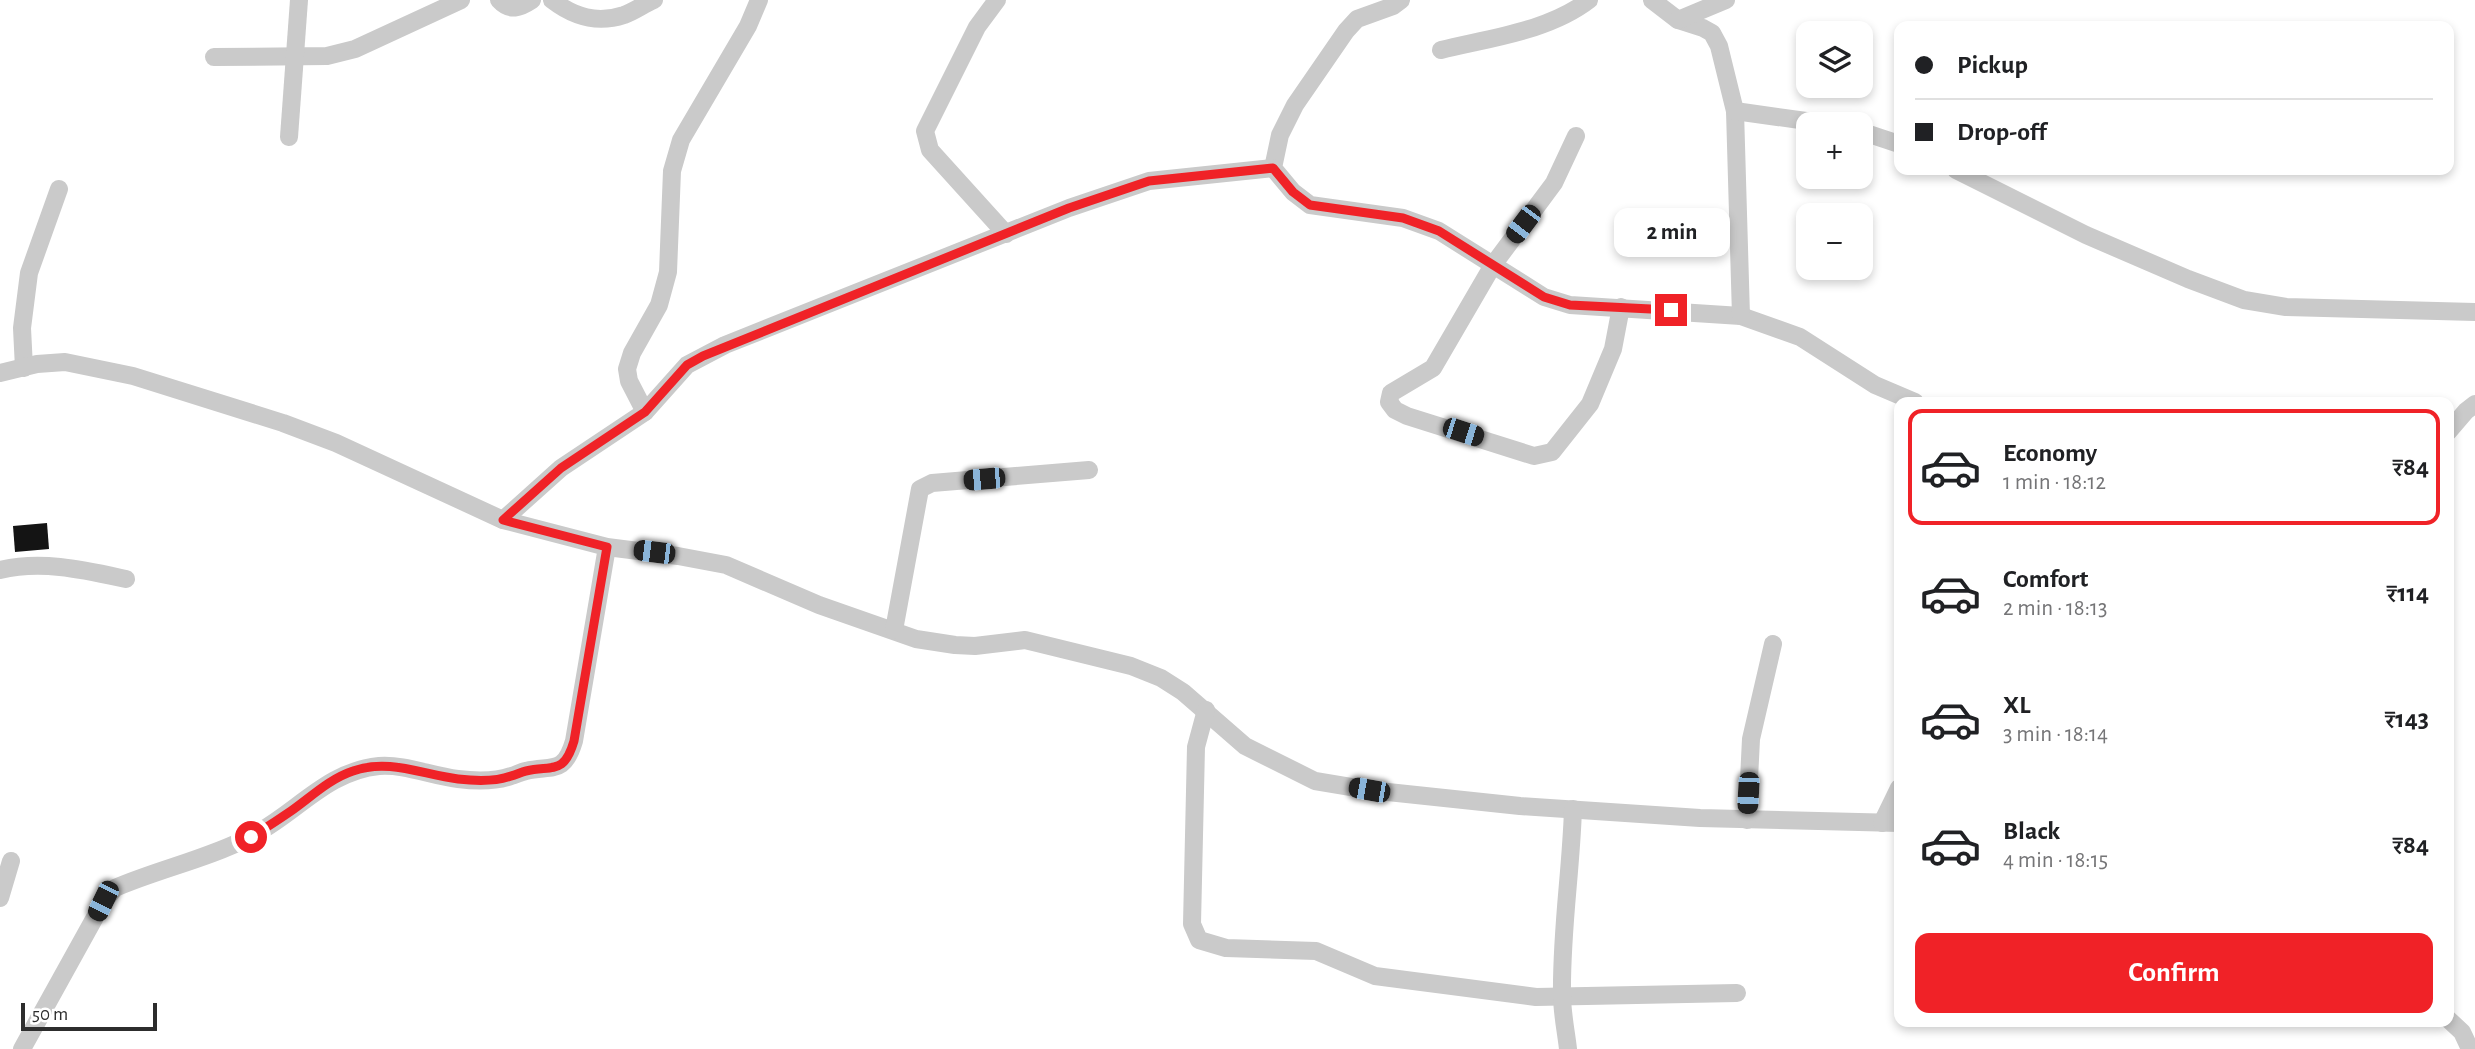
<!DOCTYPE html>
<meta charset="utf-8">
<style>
:root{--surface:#fff;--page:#f2f2f2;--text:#202124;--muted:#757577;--line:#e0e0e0;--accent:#f02227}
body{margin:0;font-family:"Alegreya Sans",sans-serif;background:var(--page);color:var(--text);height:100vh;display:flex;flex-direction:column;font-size:26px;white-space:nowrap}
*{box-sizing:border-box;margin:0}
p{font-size:23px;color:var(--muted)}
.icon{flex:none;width:38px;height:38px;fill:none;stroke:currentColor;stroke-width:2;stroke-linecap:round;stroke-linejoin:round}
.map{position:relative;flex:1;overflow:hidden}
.drawer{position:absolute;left:1894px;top:397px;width:560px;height:630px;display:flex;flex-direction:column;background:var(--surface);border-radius:14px;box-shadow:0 4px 10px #0003}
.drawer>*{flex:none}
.banner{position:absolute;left:1894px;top:21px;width:560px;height:154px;border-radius:14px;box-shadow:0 4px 10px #0003;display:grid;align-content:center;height:154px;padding:0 21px;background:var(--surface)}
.buttons{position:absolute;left:1796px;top:21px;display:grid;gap:14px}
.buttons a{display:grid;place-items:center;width:77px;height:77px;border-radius:14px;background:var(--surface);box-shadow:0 4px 10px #0003;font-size:35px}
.scale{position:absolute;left:21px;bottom:18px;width:136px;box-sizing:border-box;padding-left:7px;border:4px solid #2d2d2d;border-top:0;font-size:19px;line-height:24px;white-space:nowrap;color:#2d2d2d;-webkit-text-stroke:5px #fff;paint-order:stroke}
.end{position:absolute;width:32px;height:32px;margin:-16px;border:9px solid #f02227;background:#fff;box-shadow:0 0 0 4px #fff}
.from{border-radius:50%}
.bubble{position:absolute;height:49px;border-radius:14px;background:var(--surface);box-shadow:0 4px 10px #0003;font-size:23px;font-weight:700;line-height:49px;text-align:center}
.car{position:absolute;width:21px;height:42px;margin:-21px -10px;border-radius:9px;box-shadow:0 0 5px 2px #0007;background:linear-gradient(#222 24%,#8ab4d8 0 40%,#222 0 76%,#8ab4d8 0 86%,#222 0)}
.banner b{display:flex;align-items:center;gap:24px;height:66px;font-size:26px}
.banner b+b{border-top:2px solid var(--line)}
.banner i{width:18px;height:18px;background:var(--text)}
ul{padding:12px 0 0;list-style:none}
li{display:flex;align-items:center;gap:21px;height:116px;margin:0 14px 10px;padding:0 7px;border:4px solid transparent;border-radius:14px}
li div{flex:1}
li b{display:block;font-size:26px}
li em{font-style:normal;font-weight:700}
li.current{border-color:var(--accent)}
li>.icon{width:63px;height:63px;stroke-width:1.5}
.primary-button{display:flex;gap:14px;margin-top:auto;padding:14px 21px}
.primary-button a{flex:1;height:80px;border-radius:14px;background:var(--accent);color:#fff;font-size:28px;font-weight:700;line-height:80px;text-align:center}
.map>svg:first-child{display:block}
.building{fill:#141414}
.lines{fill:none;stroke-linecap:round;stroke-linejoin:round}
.minor{stroke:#cacaca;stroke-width:18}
.route{stroke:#f02227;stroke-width:9}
</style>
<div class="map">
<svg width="2475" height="1049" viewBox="0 0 2475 1049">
<rect width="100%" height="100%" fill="#fff"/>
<path class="building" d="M47,523l2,26 -34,3 -2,-26z"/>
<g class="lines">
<g class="minor">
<path d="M499,0c11,12 21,8 33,0"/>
<path d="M552,0c22,17 45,24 72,15 11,-4 20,-11 30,-15"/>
<path d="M997,0l-20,27 -52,104 5,19 76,84"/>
<path d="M1401,0l-8,6 -36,13 -11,12 -51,74 -15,30 -7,33 20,24 17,13 93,13 36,13 105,66 26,8 171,11 59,21 75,48 40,17"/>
<path d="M1652,0l26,20 25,8 9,5 7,13 16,65 6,205"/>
<path d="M1678,20l48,-20"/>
<path d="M1441,50c49,-12 108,-19 148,-50"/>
<path d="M214,57l113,-1 28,-7 106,-49"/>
<path d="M1735,111l93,13"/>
<path d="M1860,131l39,13"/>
<path d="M1576,136l-22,47 -61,82 -60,103 -42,25 -2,9 6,8 12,6 127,40 18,-4 38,-48 23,-55 8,-42"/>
<path d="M289,137l10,-137"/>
<path d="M1956,170l130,65 102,44 56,21 42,7 189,5"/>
<path d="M24,368l-2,-40 7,-55 30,-84"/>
<path d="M0,373l37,-9 28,-2 68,14 150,47 53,20 167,77 104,27 71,9 48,9 93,40 97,34 39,6 20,1 50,-6 106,26 30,12 22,14 62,54 70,35 54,9 151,16 180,12 199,5"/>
<path d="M645,412l-16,-31 -2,-12 5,-16 27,-48 9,-33 4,-101 9,-31 67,-114 11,-26"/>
<path d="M2448,432l18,-21 9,-7"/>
<path d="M503,520l58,-52 84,-56 42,-47 38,-20 344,-137 80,-27 124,-13"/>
<path d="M0,570c42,-10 84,0 126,9"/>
<path d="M894,630l26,-141 12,-6 157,-13"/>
<path d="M1206,710l-10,37 -4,177 7,16 27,8 90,3 59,25 161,21 201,-4"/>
<path d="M1747,820l4,-81 22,-95"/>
<path d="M1882,823l17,-35"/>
<path d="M0,898l11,-37"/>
<path d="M2448,1019l14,13 8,17"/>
<path d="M22,1049l82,-148 11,-13c44,-19 92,-29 135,-51 45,-22 76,-66 129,-71 26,-2 52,10 79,13 16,2 36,3 53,-3 5,-1 9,-4 15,-5 26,-6 38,4 48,-30l33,-194"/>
<path d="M1568,1049c-2,-18 -6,-36 -6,-54 -1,-63 9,-123 11,-186"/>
</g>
</g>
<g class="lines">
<path class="route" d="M251,837c13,-8 27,-17 40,-26 20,-14 38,-32 62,-40 36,-13 70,4 105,8 17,2 37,3 53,-3 5,-1 10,-4 15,-5 27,-6 38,4 48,-30l33,-194 -104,-27 58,-52 84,-56 42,-47 16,-9 366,-148 80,-27 124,-13 20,24 17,13 93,13 36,13 105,66 26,8 101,5"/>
</g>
</svg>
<div class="buttons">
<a><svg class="icon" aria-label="layers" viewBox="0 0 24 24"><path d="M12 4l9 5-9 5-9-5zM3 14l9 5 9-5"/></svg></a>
<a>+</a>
<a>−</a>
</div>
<div class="scale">50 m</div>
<i class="end from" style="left:251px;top:837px"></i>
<i class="end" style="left:1671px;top:310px"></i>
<div class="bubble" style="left:1614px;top:208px;width:116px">2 min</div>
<i class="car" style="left:1523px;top:224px;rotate:217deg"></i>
<i class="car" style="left:1463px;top:432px;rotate:108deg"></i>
<i class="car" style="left:984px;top:479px;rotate:265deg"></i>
<i class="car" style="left:654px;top:552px;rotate:277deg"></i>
<i class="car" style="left:1369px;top:790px;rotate:280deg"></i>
<i class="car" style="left:1748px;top:793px;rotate:183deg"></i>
<i class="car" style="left:103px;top:901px;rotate:206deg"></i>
<div class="banner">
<b><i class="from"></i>Pickup</b>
<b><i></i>Drop-off</b>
</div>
<section class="drawer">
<ul>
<li class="current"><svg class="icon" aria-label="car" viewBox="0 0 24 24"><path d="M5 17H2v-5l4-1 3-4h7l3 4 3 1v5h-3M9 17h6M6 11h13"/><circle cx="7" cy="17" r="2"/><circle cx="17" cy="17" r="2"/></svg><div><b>Economy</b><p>1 min · 18:12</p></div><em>₹84</em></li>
<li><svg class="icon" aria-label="car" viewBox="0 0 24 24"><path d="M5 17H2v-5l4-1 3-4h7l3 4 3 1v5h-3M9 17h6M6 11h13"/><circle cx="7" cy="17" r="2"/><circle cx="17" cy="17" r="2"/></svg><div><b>Comfort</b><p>2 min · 18:13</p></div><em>₹114</em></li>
<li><svg class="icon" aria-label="car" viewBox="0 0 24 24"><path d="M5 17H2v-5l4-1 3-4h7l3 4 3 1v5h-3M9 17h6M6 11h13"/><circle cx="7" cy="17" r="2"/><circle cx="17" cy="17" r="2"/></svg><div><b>XL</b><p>3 min · 18:14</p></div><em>₹143</em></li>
<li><svg class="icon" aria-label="car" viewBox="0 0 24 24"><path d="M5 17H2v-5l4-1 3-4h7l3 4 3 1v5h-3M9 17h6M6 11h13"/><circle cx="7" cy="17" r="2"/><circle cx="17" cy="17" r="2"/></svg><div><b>Black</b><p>4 min · 18:15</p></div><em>₹84</em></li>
</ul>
<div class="primary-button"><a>Confirm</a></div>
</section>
</div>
